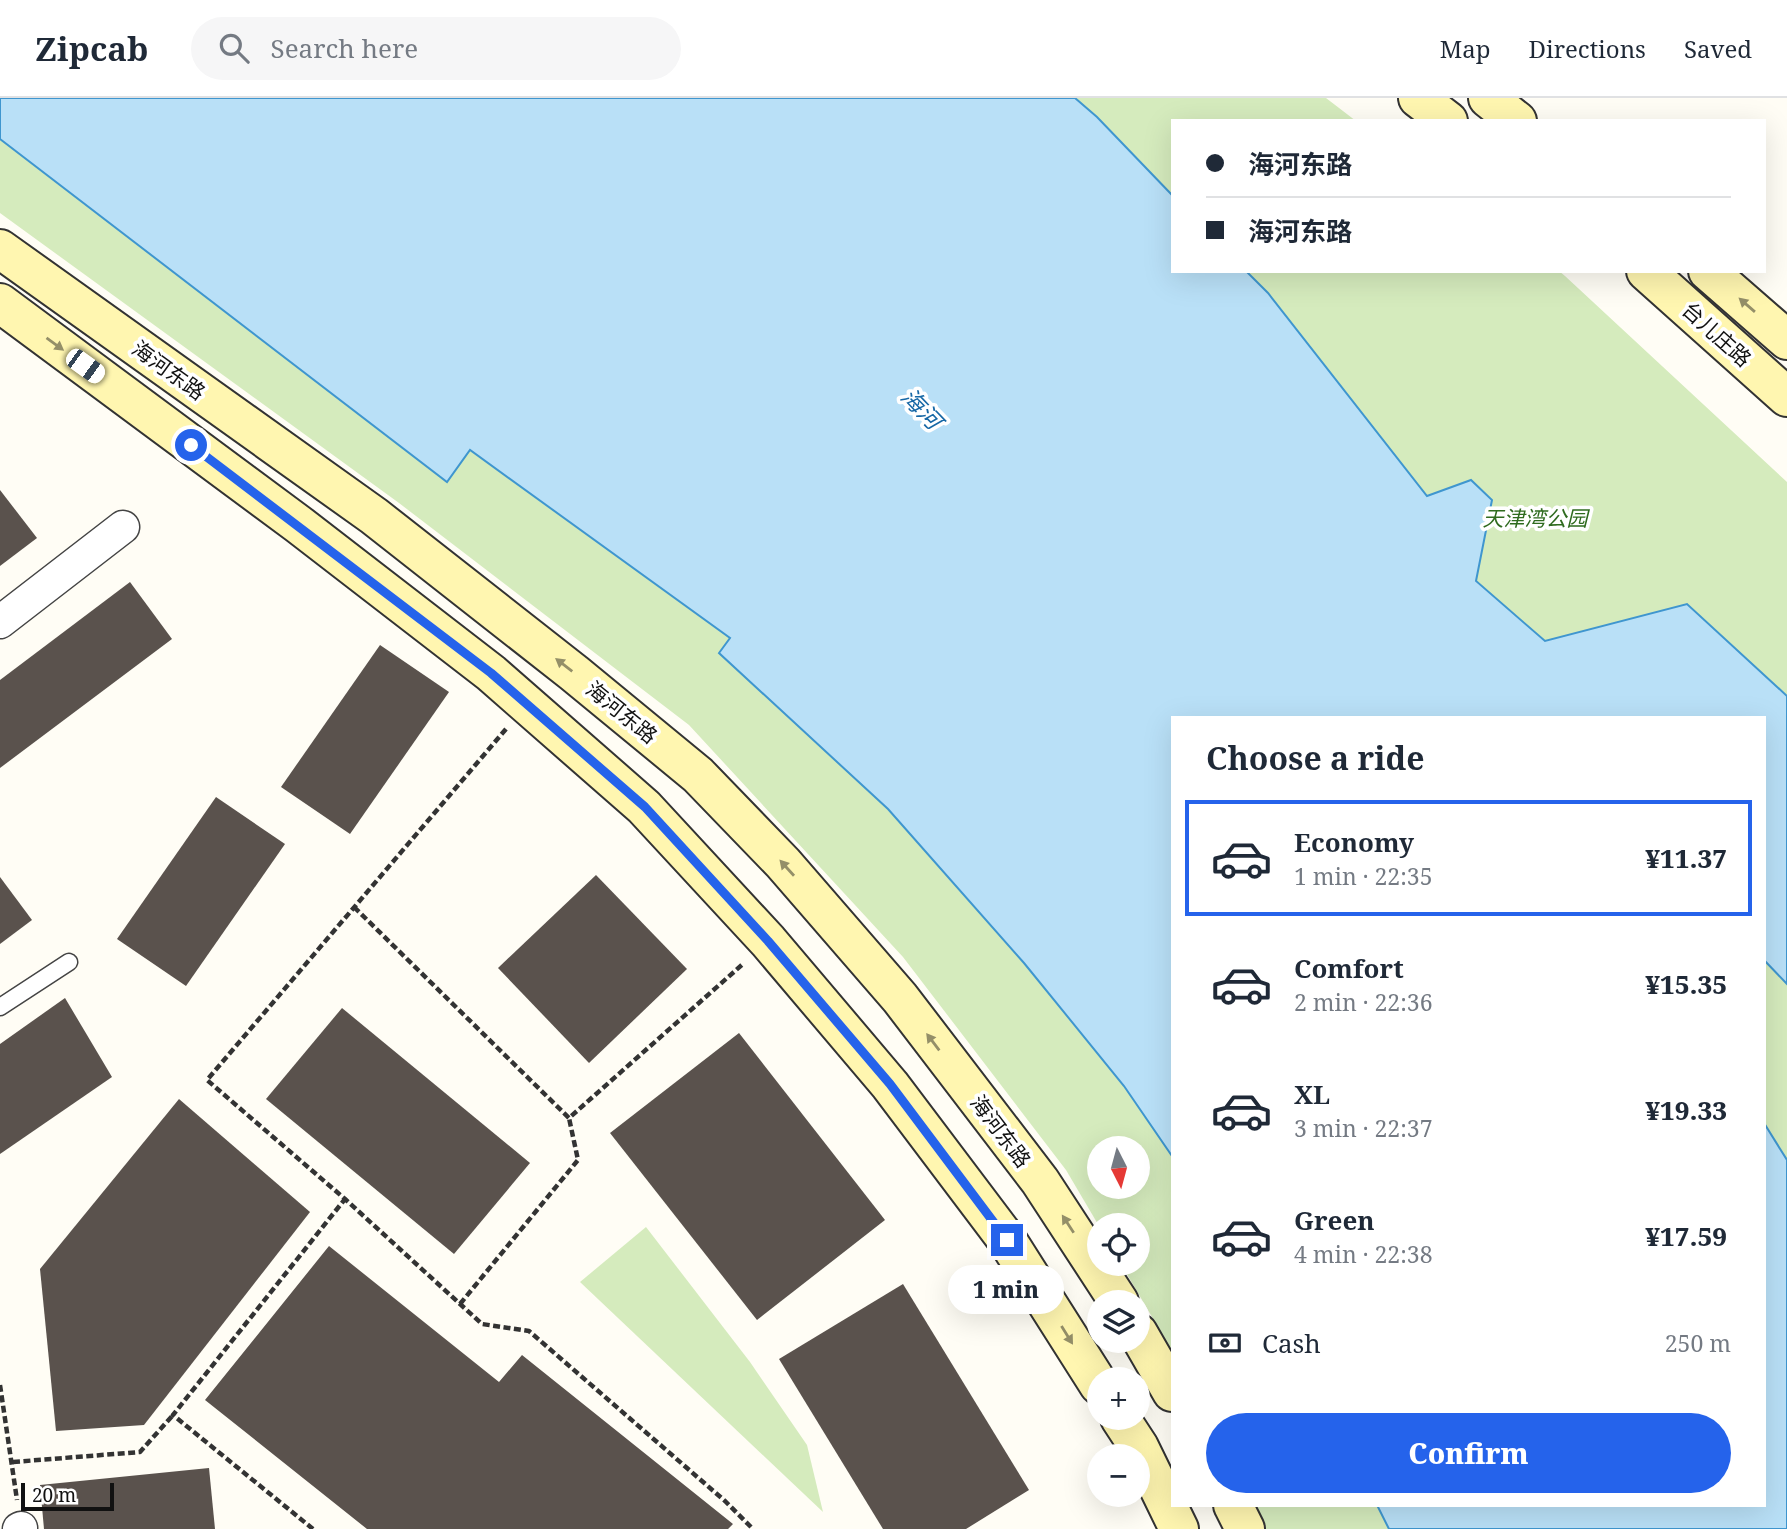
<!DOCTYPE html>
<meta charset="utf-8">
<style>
:root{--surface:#fff;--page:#f6f6f7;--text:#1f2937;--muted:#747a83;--line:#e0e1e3;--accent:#2563eb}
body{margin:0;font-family:"Noto Serif","Noto Sans SC",serif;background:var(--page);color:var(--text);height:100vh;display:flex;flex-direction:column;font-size:26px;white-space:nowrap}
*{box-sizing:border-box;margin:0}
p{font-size:23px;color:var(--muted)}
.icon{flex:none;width:38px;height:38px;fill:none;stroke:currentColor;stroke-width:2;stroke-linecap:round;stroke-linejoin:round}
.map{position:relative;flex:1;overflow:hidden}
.side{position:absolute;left:1171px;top:618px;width:595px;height:791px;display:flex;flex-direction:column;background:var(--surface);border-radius:0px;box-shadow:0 7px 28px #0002}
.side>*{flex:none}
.top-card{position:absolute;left:1171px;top:21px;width:595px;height:154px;border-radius:0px;box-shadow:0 7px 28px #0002;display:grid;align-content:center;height:154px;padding:0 35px;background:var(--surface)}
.needle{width:46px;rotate:174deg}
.controls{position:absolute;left:1087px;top:1038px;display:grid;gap:14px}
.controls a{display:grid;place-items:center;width:63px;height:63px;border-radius:50%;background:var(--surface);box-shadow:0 7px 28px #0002;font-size:35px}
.scale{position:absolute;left:21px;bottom:18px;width:93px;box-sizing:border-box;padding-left:7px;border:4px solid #111;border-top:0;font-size:19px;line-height:24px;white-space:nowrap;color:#111;-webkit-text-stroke:5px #fff;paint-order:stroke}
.end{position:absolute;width:32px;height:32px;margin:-16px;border:9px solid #2563eb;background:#fff;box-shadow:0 0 0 4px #fff}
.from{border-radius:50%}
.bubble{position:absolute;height:49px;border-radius:24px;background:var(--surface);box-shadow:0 7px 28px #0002;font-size:23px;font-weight:800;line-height:49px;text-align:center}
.car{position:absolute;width:21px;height:42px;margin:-21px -10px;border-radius:9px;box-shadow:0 0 5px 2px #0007;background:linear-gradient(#fff 24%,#345 0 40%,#fff 0 76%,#345 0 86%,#fff 0)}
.top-card b{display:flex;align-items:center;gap:24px;height:66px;font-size:26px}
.top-card b+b{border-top:2px solid var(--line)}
.top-card i{width:18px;height:18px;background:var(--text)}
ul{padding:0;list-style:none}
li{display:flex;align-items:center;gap:21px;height:116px;margin:0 14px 10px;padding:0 21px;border:4px solid transparent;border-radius:0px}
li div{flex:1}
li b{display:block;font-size:26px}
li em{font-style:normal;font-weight:800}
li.active{border-color:var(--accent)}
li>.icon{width:63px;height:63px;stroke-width:1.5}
h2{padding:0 35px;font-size:32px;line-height:84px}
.pay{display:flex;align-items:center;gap:18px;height:77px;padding:0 35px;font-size:26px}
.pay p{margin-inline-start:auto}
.cta{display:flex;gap:14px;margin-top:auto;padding:14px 35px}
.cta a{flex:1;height:80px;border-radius:42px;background:var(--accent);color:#fff;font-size:28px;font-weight:800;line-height:80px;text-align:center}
header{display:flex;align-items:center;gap:42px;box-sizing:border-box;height:98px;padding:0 35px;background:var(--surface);border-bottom:2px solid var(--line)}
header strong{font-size:33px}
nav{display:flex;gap:38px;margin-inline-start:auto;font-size:24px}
.search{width:490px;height:63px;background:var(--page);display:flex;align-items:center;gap:18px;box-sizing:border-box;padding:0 24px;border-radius:38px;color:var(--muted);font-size:26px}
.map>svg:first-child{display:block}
.green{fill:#d5ebbd;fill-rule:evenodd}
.water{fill:#b9e0f7;stroke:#3f96cf;stroke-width:2}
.building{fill:#5a524d}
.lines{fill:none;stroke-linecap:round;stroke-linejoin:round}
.lane-casing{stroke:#444;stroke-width:19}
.street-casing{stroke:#444;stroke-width:35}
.secondary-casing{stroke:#333;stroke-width:42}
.path{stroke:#333;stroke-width:4.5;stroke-dasharray:7 3.5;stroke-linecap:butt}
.lane{stroke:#fff;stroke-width:16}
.street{stroke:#fff;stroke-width:32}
.secondary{stroke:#fff6b0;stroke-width:38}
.oneway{fill:#948f68}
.route{stroke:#2563eb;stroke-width:9}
.labels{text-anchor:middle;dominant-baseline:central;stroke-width:7;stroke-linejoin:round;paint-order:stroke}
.street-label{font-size:21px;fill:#111;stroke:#fff}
.park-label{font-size:21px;font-style:italic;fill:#2f6b1f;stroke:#fff}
.water-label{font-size:23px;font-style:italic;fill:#1768a6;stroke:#fff}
</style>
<header>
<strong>Zipcab</strong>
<div class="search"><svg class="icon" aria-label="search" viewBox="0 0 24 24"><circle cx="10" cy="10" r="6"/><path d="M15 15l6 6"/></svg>Search here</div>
<nav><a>Map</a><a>Directions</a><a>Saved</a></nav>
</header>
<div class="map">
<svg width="1787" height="1431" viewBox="0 0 1787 1431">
<rect width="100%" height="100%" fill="#fffdf5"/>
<g class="green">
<path d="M0,0h1326l30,23h-184v150h387l6,5 222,206v1047h-522l-12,-24h511v-787h-592v633l-51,-87h17v-39l-39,1 -33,-56 -163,-213 -214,-232 -290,-222 -399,-290zM1099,1050h39v38h-39z"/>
<path d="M646,1129l104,135 57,83 16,67 -243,-230z"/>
</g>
<g class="water">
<path d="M0,0h1075l22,19 75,78v76h74l22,22 159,203 44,-16 21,20 -16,81 69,60 142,-37 100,92v288l-23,-24v-242h-592v438l-48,-70 -100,-123 -136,-154 -169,-156 11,-15 -260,-188 -23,32 -447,-343z"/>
<path d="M1764,1025l23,37v369h-398l-12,-24h387z"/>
</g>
<g class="building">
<path d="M0,392l37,48 -37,28z"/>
<path d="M130,484l42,57 -172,129v-88z"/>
<path d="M380,547l69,47 -99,142 -69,-47z"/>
<path d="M216,699l69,47 -99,142 -69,-47z"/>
<path d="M596,777l91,94 -98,94 -91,-95z"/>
<path d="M0,779l32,43 -32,24z"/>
<path d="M65,900l47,79 -112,77v-110z"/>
<path d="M342,910l188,155 -76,91 -188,-155z"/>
<path d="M739,935l146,187 -128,100 -147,-187z"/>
<path d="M179,1001l131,113 -166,213 -88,6 -16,-162z"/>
<path d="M329,1148l170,136 23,-27 211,169 -5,5h-361l-162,-129z"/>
<path d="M903,1186l126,206 -63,39h-83l-104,-170z"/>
<path d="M209,1370l6,61h-171l-4,-44z"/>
</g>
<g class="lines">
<defs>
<path id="lane" d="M0,909l69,-45"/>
<g id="street">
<path d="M0,524l123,-95"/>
<path d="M19,1431l2,-1"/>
</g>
<g id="secondary">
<path d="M1418,0l30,23"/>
<path d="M1488,0l29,23"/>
<path d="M0,151l374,267 200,157 124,102 85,88 117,135 140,183 79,121"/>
<path d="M1646,173l141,126"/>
<path d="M1708,173l79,69"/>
<path d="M0,205l298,221 193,149 153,134 124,134 122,144 117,155 92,145"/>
<path d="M1138,1235l34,59"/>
<path d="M1120,1320l19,29 40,82"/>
<path d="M1233,1407l12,24"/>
</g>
</defs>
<use href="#lane" class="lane-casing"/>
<use href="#street" class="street-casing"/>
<use href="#secondary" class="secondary-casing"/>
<g class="path">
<path d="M506,631l-299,351 138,119 137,125 47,7 196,170 28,28"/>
<path d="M354,809l215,211 175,-155"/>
<path d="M460,1206l118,-144 -9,-42"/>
<path d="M0,1287l17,115"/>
<path d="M13,1364l127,-10 33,-37"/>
<path d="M313,1431l-140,-114 172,-216"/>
</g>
<use href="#lane" class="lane"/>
<use href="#street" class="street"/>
<use href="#secondary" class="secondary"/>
</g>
<defs><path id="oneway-solid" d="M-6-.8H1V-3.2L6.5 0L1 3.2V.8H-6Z" transform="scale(1.75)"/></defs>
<g class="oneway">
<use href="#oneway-solid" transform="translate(1747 207) rotate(-139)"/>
<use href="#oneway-solid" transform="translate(55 246) rotate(36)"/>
<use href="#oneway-solid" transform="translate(564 567) rotate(-142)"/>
<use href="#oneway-solid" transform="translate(787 770) rotate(-132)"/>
<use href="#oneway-solid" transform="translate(933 944) rotate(-127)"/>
<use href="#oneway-solid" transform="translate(1068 1126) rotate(-123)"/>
<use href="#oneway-solid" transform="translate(1067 1237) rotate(58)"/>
</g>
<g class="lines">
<path class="route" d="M191,347l300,228 154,134 123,134 122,143 117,156"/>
</g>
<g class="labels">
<g class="street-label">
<text transform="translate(1717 236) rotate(42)">台儿庄路</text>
<text transform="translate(169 272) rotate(36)">海河东路</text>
<text transform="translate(622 614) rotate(39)">海河东路</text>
<text transform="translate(1001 1033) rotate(53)">海河东路</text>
</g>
<g class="park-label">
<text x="1535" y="420">天津湾公园</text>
</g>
<g class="water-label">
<text transform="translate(922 310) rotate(46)">海河</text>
</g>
</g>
</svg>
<div class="controls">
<a><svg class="needle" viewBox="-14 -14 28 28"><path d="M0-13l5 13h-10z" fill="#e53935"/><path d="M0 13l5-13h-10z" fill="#747a83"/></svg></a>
<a><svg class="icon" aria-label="locate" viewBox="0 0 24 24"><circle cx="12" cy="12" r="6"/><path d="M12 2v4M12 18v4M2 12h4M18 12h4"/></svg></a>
<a><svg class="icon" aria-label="layers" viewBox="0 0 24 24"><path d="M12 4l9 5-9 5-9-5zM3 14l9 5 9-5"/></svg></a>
<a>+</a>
<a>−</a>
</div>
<div class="scale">20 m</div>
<i class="end from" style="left:191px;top:347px"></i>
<i class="end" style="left:1007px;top:1142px"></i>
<div class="bubble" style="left:948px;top:1167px;width:116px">1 min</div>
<i class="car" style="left:85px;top:268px;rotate:126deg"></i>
<div class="top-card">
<b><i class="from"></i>海河东路</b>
<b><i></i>海河东路</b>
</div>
<section class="side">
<h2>Choose a ride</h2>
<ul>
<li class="active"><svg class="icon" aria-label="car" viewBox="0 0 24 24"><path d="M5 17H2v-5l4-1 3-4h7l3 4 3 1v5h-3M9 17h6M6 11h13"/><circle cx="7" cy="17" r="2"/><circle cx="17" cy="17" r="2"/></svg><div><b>Economy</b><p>1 min · 22:35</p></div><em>¥11.37</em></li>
<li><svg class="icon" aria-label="car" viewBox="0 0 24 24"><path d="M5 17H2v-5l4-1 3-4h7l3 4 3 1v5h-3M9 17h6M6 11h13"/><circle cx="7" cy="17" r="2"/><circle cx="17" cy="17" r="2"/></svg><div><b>Comfort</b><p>2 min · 22:36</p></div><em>¥15.35</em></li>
<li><svg class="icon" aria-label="car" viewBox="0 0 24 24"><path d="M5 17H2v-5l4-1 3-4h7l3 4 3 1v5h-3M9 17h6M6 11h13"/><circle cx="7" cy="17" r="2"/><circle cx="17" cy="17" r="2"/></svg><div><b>XL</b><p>3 min · 22:37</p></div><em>¥19.33</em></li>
<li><svg class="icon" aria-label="car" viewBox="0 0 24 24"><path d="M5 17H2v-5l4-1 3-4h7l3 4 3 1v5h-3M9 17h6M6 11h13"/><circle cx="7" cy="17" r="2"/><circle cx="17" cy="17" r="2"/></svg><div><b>Green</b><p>4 min · 22:38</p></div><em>¥17.59</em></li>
</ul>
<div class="pay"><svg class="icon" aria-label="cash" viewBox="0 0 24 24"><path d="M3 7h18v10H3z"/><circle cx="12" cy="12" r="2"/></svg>Cash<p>250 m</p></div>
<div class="cta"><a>Confirm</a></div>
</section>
</div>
